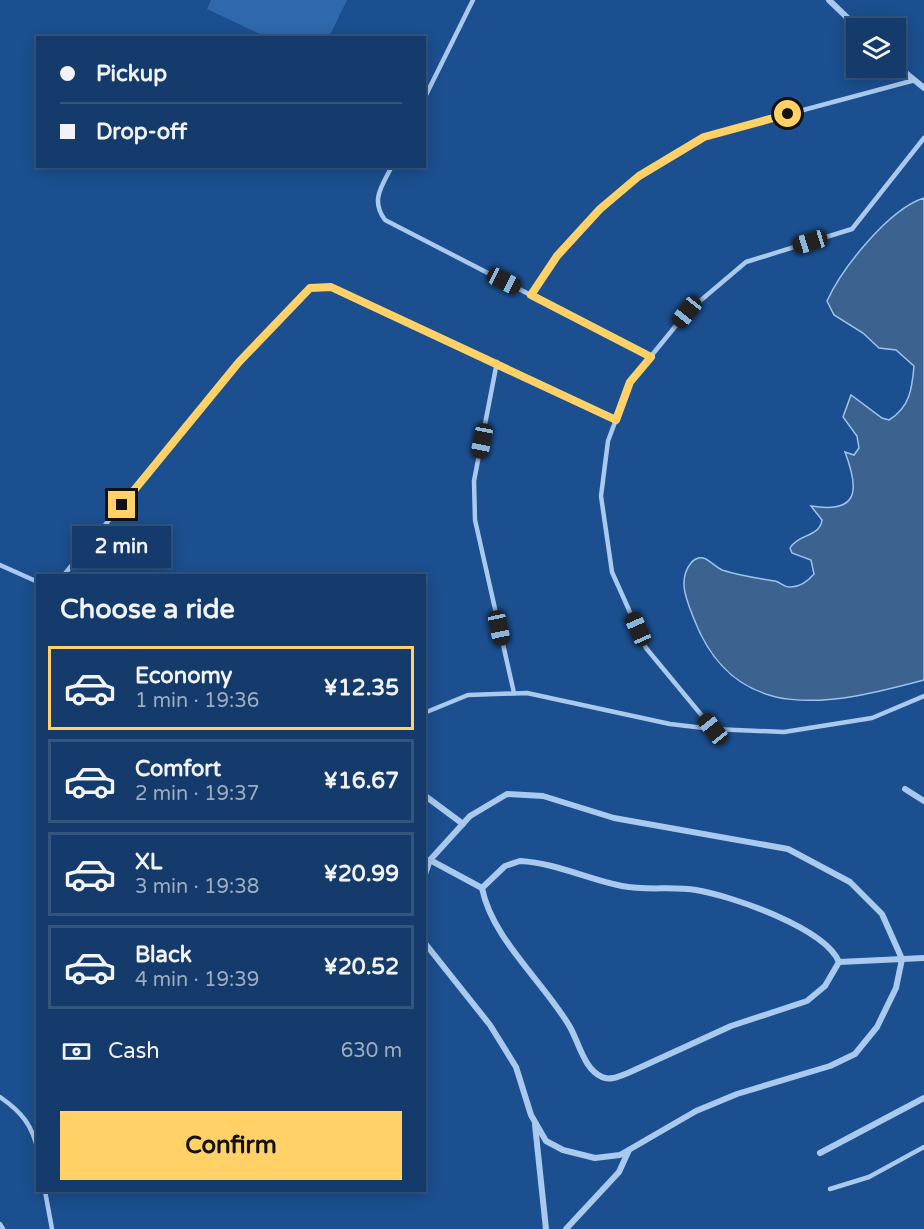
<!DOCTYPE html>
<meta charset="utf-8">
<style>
:root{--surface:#143b6b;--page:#1d4271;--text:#f1f3f6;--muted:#9dadc1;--line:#33557e;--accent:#ffd166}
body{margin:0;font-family:"Varela Round",sans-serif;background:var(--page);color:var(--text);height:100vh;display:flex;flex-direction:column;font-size:22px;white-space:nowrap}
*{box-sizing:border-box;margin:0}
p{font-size:20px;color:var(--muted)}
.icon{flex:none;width:33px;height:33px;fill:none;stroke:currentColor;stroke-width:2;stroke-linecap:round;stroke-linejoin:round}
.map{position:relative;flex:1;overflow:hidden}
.panel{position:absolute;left:36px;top:574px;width:390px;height:618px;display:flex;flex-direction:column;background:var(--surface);border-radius:0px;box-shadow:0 3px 15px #0003,0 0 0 2px var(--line)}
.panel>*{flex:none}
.guide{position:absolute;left:36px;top:36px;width:390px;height:132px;border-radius:0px;box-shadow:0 3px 15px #0003,0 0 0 2px var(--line);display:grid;align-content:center;height:132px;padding:0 24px;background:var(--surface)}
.buttons{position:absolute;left:846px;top:18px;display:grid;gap:12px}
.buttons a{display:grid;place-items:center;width:60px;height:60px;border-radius:0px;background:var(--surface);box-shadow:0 3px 15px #0003,0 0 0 2px var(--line);font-size:30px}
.end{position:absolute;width:27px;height:27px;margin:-14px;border:8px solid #ffd166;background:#111;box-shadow:0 0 0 3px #111}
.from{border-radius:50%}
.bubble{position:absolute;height:42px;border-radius:0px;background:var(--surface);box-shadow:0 3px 15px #0003,0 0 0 2px var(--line);font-size:20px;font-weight:700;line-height:42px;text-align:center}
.car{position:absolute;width:18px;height:36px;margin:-18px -9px;border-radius:8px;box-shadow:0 0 4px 2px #0007;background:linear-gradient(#222 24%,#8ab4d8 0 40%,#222 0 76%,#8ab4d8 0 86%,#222 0)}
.guide b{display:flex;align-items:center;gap:21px;height:57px;font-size:22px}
.guide b+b{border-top:2px solid var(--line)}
.guide i{width:15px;height:15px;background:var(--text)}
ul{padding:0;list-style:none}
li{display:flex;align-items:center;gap:18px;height:84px;margin:0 12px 9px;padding:0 12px;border:3px solid var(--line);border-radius:0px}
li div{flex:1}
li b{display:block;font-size:22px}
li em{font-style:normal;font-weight:700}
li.active{border-color:var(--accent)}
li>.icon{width:54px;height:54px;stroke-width:1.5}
h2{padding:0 24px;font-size:27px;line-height:72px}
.pay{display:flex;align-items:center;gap:15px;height:66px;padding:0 24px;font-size:22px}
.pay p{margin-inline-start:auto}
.cta{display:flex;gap:12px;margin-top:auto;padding:12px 24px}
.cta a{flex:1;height:69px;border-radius:0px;background:var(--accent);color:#111;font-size:24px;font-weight:700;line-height:69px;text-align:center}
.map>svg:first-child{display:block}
.green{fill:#2e69ad}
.water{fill:#3c6290;stroke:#9cc4f0;stroke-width:1.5}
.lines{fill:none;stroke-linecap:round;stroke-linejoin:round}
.service{stroke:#a9c9ee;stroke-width:4.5}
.minor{stroke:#a9c9ee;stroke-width:6}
.route{stroke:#ffd166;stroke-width:8}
</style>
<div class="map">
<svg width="924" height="1229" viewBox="0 0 924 1229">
<rect width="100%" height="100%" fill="#1b4f8f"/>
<path class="green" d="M211,0h136l-18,37h-63l-59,-28z"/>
<path class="water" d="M924,198v482c-90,24 -188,48 -230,-61 -7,-18 -17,-39 -3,-56 2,-3 7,-6 12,-5 6,1 12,9 19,12 18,6 35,8 53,11 6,1 9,7 16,6 9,0 17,-6 23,-13l-3,-14 -19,-7 -2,-5c8,-14 30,-11 32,-28l-11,-14c49,8 48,-17 34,-54l9,3 5,-7 -2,-12 -14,-19 8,-22 31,23 7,2c21,-13 23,-31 25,-54l-18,-16 -17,-2 -16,-15 -29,-18 -7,-14c15,-33 62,-92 97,-103z"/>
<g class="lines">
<g class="service">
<path d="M424,99l49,-99"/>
<path d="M392,166c-10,20 -22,34 -7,54l266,137"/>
<path d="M531,295l26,-39 43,-47 39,-33 64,-39 212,-57"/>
<path d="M497,362l-23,119 1,39 39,173"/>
<path d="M0,565l38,17"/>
<path d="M63,576l176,-214 71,-74 21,-1 285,133"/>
<path d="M424,713l44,-18 59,-2 143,31 43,5 71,3 88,-14 52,-22"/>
<path d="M713,729l-67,-81 -34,-76 -11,-76 7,-55 22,-59 57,-70 59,-50 106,-33 72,-91"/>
<path d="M0,1097c22,15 33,29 38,55"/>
<path d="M830,1189l39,-12 55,-30"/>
<path d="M45,1191l7,38"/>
<path d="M0,1224l3,5"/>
</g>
<g class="minor">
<path d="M829,0l29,28"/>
<path d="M896,65l28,23"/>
<path d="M905,789l19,12"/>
<path d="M424,795l39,29"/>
<path d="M430,860l52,28"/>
<path d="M520,861c36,2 67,18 102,25 24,5 50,0 74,4 36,6 129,38 143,72l-14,24 -18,15 -76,25 -103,47c-8,3 -18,8 -26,4 -18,-8 -23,-34 -32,-50 -26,-45 -78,-88 -88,-139l23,-22z"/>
<path d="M424,877l6,-17 40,-44 37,-22 36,2 71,22 174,31 62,33 32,32 20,45 -6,29 -19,39 -22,27 -25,12 -93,28 -41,17 -76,44 -25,3 -32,-8 -17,-9 -15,-26 -15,-48 -26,-42 -66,-83"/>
<path d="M839,962l85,-4"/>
<path d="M535,1125l11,104"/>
<path d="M820,1153l104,-55"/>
<path d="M566,1229l53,-57 10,-22"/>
</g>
</g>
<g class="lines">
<path class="route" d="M122,505l117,-143 71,-74 21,-1 285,133 14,-38 21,-25 -120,-62 26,-39 43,-47 39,-33 65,-39 84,-23"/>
</g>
</svg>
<div class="buttons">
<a><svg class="icon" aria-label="layers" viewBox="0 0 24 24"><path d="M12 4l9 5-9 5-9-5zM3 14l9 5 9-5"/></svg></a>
</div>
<i class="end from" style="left:788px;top:114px"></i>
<i class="end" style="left:122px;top:505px"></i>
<div class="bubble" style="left:72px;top:526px;width:99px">2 min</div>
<i class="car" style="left:810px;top:242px;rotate:253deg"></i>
<i class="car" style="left:504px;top:281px;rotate:117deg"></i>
<i class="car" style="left:687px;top:312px;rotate:219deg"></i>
<i class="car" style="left:482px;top:441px;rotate:191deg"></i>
<i class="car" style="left:499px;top:628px;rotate:168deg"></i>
<i class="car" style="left:638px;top:629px;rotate:336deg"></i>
<i class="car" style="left:713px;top:729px;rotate:321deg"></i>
<div class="guide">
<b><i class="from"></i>Pickup</b>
<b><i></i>Drop-off</b>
</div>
<section class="panel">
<h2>Choose a ride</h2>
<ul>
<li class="active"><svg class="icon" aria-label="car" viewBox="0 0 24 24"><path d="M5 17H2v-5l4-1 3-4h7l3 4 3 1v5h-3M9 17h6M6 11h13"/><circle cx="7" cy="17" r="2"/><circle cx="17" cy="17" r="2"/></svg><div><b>Economy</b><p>1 min · 19:36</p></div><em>¥12.35</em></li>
<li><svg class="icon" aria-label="car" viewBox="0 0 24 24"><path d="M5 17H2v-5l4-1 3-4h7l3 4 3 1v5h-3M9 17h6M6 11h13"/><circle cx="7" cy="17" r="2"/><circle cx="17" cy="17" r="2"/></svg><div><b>Comfort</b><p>2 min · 19:37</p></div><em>¥16.67</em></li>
<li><svg class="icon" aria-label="car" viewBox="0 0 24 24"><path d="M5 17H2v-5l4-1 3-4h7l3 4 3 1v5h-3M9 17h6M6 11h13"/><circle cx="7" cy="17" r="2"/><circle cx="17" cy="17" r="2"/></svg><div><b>XL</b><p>3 min · 19:38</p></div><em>¥20.99</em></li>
<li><svg class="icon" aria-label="car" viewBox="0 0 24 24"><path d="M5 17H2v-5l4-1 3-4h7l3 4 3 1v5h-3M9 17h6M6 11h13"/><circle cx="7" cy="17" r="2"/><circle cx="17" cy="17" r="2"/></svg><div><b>Black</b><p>4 min · 19:39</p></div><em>¥20.52</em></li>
</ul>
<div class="pay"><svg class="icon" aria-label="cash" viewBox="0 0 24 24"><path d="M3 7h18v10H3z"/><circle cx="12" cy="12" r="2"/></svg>Cash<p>630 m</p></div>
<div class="cta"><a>Confirm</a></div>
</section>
</div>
